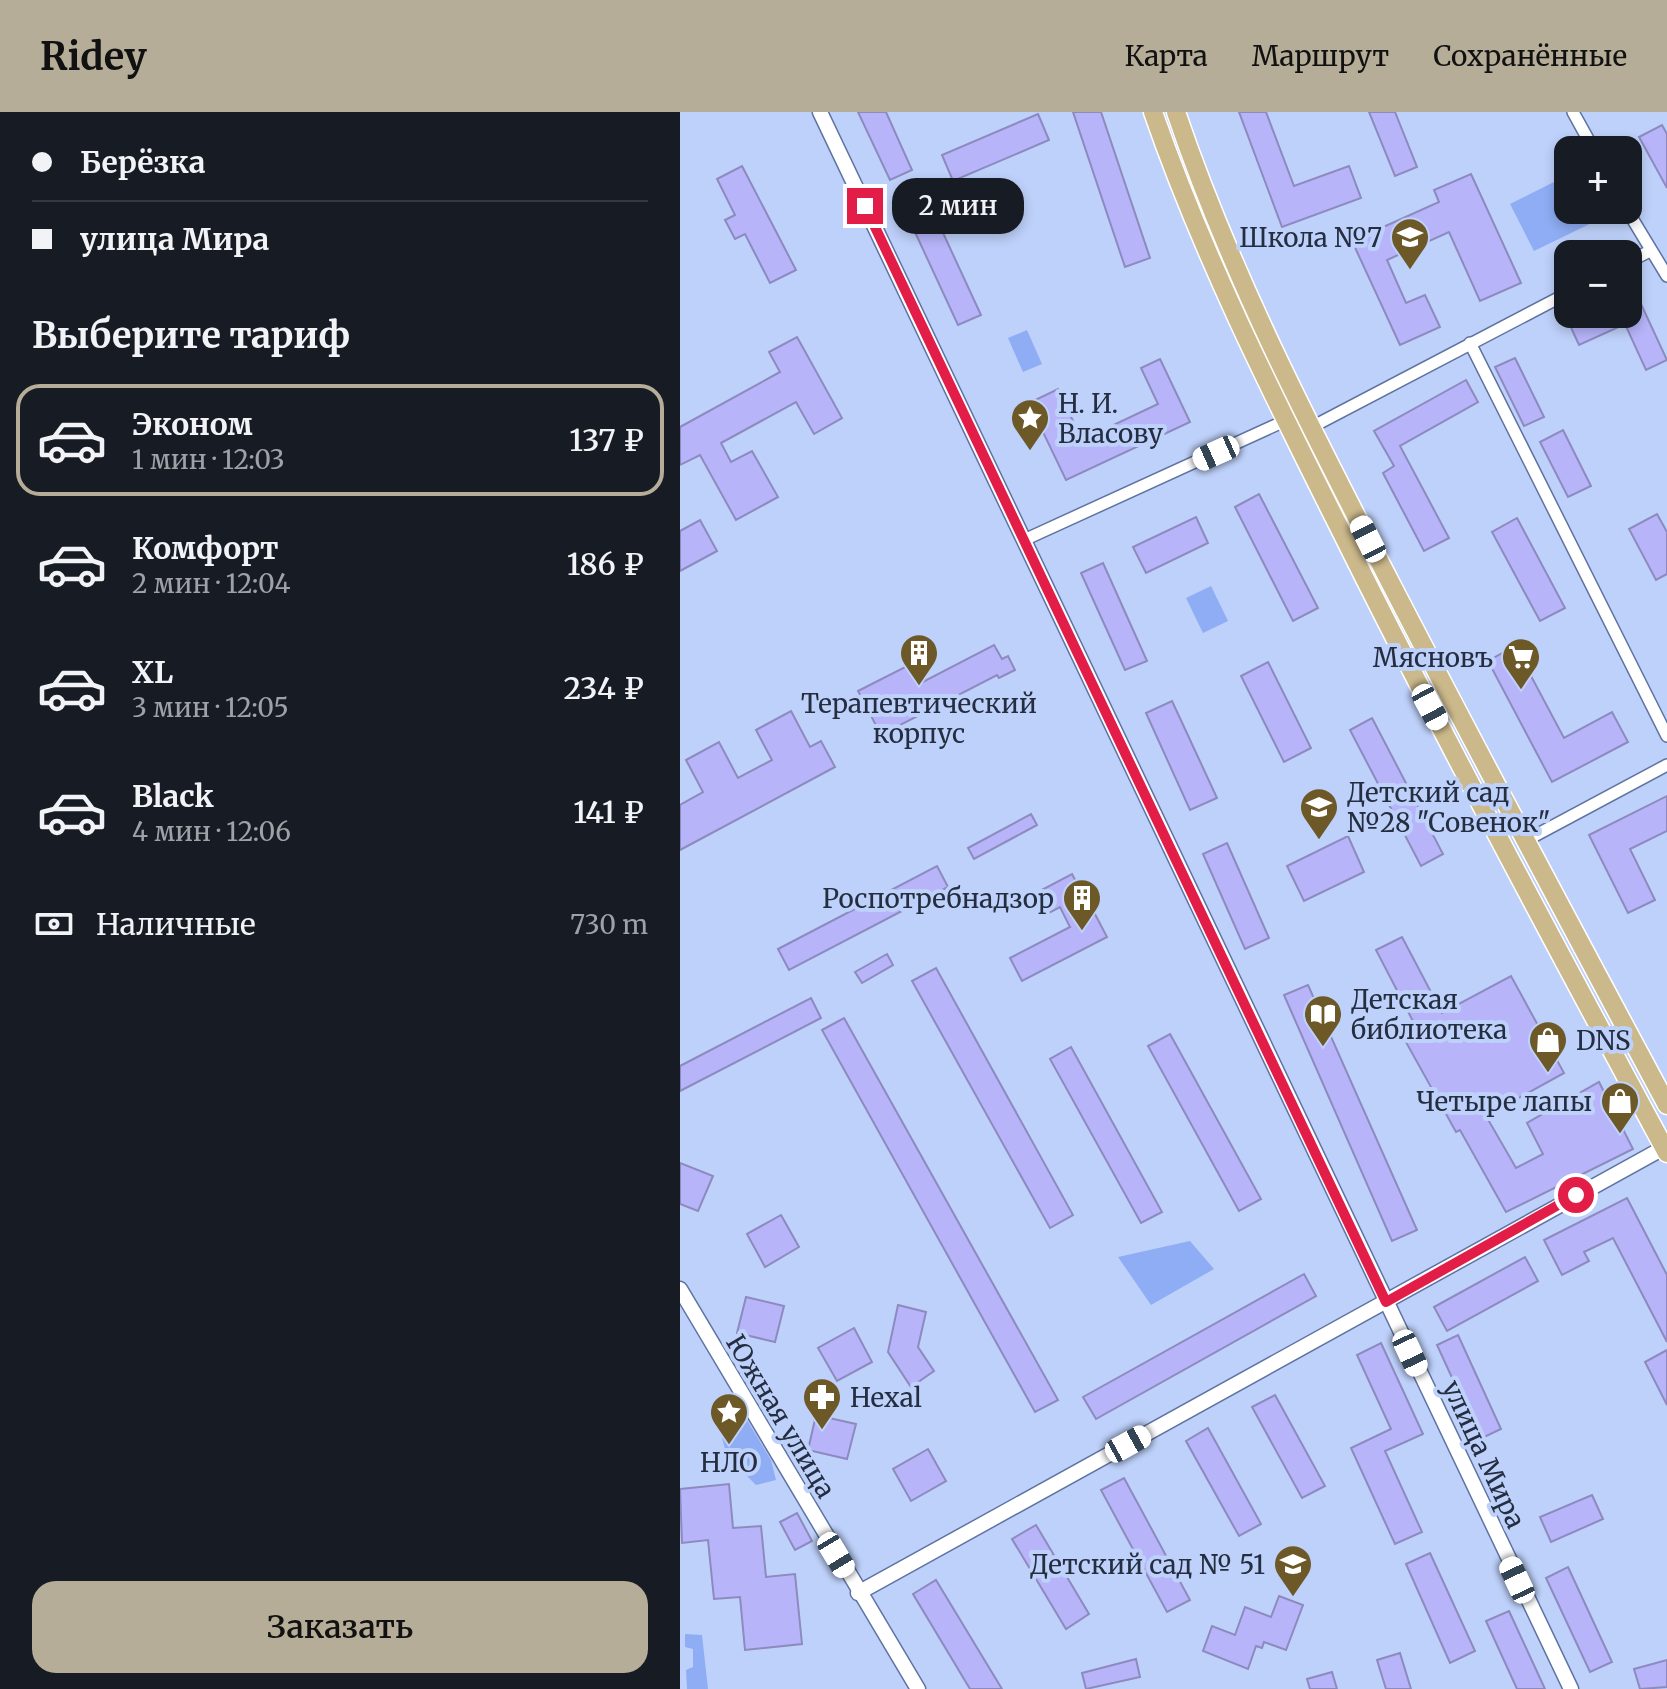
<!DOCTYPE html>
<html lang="ru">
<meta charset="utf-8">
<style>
:root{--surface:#171b24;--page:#20242c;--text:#f1f3f6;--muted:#9ea1a6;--line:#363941;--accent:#b6ad99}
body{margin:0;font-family:Merriweather,serif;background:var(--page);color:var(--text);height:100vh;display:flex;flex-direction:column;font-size:30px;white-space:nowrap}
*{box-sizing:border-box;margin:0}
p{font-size:26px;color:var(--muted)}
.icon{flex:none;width:44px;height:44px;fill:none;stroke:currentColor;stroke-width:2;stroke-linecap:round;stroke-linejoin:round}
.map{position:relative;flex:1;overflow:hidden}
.sheet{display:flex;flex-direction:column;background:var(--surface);width:680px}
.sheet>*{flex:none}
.top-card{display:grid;align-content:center;height:176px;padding:0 32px;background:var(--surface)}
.fabs{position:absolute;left:874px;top:24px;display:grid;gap:16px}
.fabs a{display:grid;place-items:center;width:88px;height:88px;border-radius:16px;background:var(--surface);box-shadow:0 4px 12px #0003;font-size:40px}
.end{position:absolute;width:36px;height:36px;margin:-18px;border:10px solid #e11d48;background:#fff;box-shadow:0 0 0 4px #fff}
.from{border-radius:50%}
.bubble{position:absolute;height:56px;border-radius:24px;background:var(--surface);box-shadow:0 4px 12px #0003;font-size:26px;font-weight:600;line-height:56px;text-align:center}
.car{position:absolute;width:24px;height:48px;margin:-24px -12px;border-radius:10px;box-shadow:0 0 6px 2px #0007;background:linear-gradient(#fff 24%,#345 0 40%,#fff 0 76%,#345 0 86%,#fff 0)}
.top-card b{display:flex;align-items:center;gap:28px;height:76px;font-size:30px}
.top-card b+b{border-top:2px solid var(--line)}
.top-card i{width:20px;height:20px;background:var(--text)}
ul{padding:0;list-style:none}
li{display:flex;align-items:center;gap:24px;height:112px;margin:0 16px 12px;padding:0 16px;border:4px solid transparent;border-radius:24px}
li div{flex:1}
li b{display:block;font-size:30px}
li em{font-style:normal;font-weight:600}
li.active{border-color:var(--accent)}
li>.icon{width:72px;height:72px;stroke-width:1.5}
h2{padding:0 32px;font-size:36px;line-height:96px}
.pay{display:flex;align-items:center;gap:20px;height:88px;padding:0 32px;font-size:30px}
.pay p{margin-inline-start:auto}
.button{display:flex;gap:16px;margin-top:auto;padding:16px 32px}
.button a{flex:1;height:92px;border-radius:24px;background:var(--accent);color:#111;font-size:32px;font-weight:600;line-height:92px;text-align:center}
header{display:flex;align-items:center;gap:48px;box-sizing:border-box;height:112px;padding:0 40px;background:var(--accent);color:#111}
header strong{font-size:38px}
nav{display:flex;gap:44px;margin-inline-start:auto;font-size:28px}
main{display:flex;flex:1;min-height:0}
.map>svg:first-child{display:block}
.green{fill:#8eadf4}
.building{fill:#b7b4fa;stroke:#8c8abe;stroke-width:2}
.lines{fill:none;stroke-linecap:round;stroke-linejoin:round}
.minor-casing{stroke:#5f73a2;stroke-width:14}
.tertiary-casing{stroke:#5f73a2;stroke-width:17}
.primary-casing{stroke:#fff;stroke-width:21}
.minor{stroke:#fff;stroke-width:11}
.tertiary{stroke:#fff;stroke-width:14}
.primary{stroke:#cbb88b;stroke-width:18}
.route{stroke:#e11d48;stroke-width:10}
.labels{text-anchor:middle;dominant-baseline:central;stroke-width:8;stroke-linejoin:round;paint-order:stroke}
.poi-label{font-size:26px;fill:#252e41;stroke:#bed1fa;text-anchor:end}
.street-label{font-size:26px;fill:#252e41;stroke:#bed1fa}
</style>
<header>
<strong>Ridey</strong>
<nav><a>Карта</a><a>Маршрут</a><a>Сохранённые</a></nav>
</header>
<main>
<section class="sheet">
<div class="top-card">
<b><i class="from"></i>Берёзка</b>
<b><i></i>улица Мира</b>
</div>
<h2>Выберите тариф</h2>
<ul>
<li class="active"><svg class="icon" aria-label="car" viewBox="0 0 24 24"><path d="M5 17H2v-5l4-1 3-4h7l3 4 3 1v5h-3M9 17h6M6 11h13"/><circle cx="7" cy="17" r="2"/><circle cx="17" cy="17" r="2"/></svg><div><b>Эконом</b><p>1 мин · 12:03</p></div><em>137 ₽</em></li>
<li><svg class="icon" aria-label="car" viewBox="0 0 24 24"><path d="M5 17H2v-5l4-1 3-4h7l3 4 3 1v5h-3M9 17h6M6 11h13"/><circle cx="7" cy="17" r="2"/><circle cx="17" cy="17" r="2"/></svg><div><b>Комфорт</b><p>2 мин · 12:04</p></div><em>186 ₽</em></li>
<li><svg class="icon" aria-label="car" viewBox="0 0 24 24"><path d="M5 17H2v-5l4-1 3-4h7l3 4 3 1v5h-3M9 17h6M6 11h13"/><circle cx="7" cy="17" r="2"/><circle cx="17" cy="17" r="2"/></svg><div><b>XL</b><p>3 мин · 12:05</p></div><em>234 ₽</em></li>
<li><svg class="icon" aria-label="car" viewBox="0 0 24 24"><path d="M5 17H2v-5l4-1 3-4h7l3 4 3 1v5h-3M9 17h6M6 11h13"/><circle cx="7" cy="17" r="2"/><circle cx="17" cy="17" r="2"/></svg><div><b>Black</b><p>4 мин · 12:06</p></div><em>141 ₽</em></li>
</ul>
<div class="pay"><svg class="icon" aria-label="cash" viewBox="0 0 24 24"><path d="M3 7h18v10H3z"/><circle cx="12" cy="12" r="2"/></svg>Наличные<p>730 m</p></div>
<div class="button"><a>Заказать</a></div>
</section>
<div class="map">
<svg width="987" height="1577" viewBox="0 0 987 1577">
<rect width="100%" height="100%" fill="#bed1fa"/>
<g class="green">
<path d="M888,63v35h31l3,8 -68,33 -24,-47z"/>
<path d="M347,218l15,34 -19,8 -15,-34z"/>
<path d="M531,474l17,35 -25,12 -17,-35z"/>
<path d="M510,1129l24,28 -63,36 -33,-48z"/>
<path d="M67,1308l24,40 5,20 -20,5 -29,-29 -5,-18z"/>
<path d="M5,1522l17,1 6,54h-21l-1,-19 7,-3v-18l-8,-2z"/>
</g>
<g class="building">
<path d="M178,0h28l26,58 -22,10z"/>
<path d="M393,0h28l49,146 -25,9z"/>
<path d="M559,0h27l28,74 55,-20 12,32 -79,29z"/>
<path d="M689,0h26l22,55 -22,9z"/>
<path d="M358,2l11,26 -96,41 -11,-26z"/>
<path d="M982,13l5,9v54l-28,-51z"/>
<path d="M62,54l54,104 -26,13 -25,-49 -10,5 -10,-19 10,-5 -18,-36z"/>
<path d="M791,62l50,109 -41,18 -31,-69 -62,28 19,43 19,-8 15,32 -40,18 -48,-104 87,-39 -5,-12z"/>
<path d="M245,82l56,121 -23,10 -56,-121z"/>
<path d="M948,164l39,84 -21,10 -21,-46 -46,21 -11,-24 14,-7h46z"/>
<path d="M117,225l45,81 -28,16 -18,-32 -75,41 10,19 21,-11 26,46 -42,23 -36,-65 -20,10v-38l100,-55 -11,-20z"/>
<path d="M835,246l29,59 -20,9 -29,-59z"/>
<path d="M480,247l30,63 -124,58 -37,-77 29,-14 24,51 76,-36 -17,-36z"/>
<path d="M786,268l12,22 -78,44 49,92 -25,13 -41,-78 11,-7 -20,-35z"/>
<path d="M883,318l28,56 -23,11 -28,-55z"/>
<path d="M579,382l59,114 -25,13 -58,-114z"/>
<path d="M977,402l10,18v42l-11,6 -27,-51z"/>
<path d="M516,405l12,26 -62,30 -13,-26z"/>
<path d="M837,406l48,90 -25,13 -48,-89z"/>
<path d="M20,408l17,31 -37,20v-40z"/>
<path d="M423,451l44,98 -22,9 -44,-97z"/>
<path d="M314,533l8,14 6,-3 7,14 -16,8 -2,-3 -116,60 -23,-44 53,-27 10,19z"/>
<path d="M835,534l49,92 48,-26 16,30 -76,40 -64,-121z"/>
<path d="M588,550l43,86 -27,14 -43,-86z"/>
<path d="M492,589l45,97 -27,12 -44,-97z"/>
<path d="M111,599l19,36 11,-6 14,26 -155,83v-45l23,-13 -17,-32 33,-18 19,36 34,-18 -16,-30z"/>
<path d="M692,606l71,136 -22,12 -71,-136z"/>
<path d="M987,684v35l-37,18 25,51 -27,13 -39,-78z"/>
<path d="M351,702l6,11 -63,34 -6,-11z"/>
<path d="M668,724l16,36 -60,29 -17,-35z"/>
<path d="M547,731l42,95 -24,11 -42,-95z"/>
<path d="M257,754l11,21 -159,83 -11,-21z"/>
<path d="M392,762l12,23 -13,6 10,18 14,-7 12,23 -85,44 -12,-23 60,-31 -10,-20 -13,7 -11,-21z"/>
<path d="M722,825l40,76 69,-37 53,97 -78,43 30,52 27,-14 -16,-31 72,-41 34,67 -127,63 -46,-82 -4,2 -54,-97 14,-8 -40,-77z"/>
<path d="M207,842l6,11 -31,18 -7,-11z"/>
<path d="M256,856l137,247 -23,13 -138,-247z"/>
<path d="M628,873l109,245 -25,11 -108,-246z"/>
<path d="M131,886l10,20 -141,73v-25z"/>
<path d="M164,906l214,382 -23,12 -213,-382z"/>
<path d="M490,922l91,165 -22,12 -91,-165z"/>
<path d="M391,935l91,165 -21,11 -91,-164z"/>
<path d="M0,1051l33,13 -15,35 -18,-7z"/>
<path d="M947,1086l40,77v67l-54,-104 -29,14 5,9 -27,14 -18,-35z"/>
<path d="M101,1103l18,32 -34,20 -18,-33z"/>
<path d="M845,1145l13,24 -91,50 -13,-24z"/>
<path d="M624,1162l12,22 -220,123 -13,-22z"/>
<path d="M66,1185l38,9 -9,36 -38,-9z"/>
<path d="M218,1193l28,7 -8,35 16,24 -23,16 -23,-35z"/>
<path d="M174,1216l18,34 -35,19 -19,-33z"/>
<path d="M778,1223l43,94 -21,10 -43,-94z"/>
<path d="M701,1231l42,91 -38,17 37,81 -27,12 -44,-96 40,-19 -34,-74z"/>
<path d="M987,1238v55l-22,-43z"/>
<path d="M595,1283l50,91 -23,12 -50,-91z"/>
<path d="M136,1303l40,9 -9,35 -39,-9z"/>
<path d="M528,1316l53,96 -22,12 -53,-95z"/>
<path d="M248,1337l18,32 -35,20 -18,-32z"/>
<path d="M444,1366l66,122 -23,12 -66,-122z"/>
<path d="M49,1372l4,44 28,-2 5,51 29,-3 7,70 -57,6 -5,-53 -26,2 -6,-59 -26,3 -2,-54z"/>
<path d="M912,1383l11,24 -52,23 -11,-25z"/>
<path d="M117,1401l15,28 -17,9 -15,-28z"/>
<path d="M356,1413l53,89 -23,15 -54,-90z"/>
<path d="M750,1441l45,98 -25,12 -44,-99z"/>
<path d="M888,1455l44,95 -22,10 -44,-94z"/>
<path d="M256,1468l66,109h-32l-57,-95z"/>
<path d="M599,1484l24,9 -17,45 -22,-8 -2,6 -6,-2 -8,23 -45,-18 9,-25 23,9 10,-28 26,10z"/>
<path d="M829,1499l36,78h-28l-31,-68z"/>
<path d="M720,1541l11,36h-25l-9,-29z"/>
<path d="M456,1547l4,18 -54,12 -4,-16z"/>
<path d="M987,1548v27l-27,2 -6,-20z"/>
<path d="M652,1560l5,17h-27l-3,-10z"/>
</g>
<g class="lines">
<defs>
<g id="minor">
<path d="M893,0l21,38"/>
<path d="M947,98l40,66"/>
<path d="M948,150l22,-11"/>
<path d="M790,231l197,393"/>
<path d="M628,317l260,-136"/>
<path d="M344,428l265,-121"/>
<path d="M845,729l142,-76"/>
</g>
<g id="tertiary">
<path d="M140,0l751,1577"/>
<path d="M0,1177l238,400"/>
<path d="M178,1481l809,-447"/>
</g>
<g id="primary">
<path d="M473,0c53,153 127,297 199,441 101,202 208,401 315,600"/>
<path d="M496,0c55,163 134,315 213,468 91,176 184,350 278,525"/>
</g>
</defs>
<use href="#minor" class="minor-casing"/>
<use href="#tertiary" class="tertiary-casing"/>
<use href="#primary" class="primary-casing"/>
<use href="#minor" class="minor"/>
<use href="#tertiary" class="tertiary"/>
<use href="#primary" class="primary"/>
</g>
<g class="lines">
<path class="route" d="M185,94l521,1096 190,-107"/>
</g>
<defs>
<symbol id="school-pin" viewBox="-11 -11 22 30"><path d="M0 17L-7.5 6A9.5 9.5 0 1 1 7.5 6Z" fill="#6d5827" stroke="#bed1fa"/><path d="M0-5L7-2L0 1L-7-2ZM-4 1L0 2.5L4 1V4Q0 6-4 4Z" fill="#fff"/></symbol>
<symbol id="sight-pin" viewBox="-11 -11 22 30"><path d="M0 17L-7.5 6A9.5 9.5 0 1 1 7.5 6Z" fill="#6d5827" stroke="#bed1fa"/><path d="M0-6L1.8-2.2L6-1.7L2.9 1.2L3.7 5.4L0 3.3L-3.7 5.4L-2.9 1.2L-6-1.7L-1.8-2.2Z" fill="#fff"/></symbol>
<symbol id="building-pin" viewBox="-11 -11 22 30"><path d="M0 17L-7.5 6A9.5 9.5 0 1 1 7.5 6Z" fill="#6d5827" stroke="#bed1fa"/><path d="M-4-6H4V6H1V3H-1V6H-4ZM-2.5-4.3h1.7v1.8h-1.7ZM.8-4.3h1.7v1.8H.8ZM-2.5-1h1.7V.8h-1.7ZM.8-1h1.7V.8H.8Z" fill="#fff"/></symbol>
<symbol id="supermarket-pin" viewBox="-11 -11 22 30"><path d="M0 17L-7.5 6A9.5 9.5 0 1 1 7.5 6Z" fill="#6d5827" stroke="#bed1fa"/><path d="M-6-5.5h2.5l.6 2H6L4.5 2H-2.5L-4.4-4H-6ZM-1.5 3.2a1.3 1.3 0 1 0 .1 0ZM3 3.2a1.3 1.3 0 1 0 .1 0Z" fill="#fff"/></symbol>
<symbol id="library-pin" viewBox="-11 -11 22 30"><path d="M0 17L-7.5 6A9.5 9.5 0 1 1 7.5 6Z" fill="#6d5827" stroke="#bed1fa"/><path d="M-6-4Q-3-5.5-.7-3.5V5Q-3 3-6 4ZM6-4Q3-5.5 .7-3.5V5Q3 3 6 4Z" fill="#fff"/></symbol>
<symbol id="shop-pin" viewBox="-11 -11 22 30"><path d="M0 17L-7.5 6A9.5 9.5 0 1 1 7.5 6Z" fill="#6d5827" stroke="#bed1fa"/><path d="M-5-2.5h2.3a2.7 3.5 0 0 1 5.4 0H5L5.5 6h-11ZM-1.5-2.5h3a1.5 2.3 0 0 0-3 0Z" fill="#fff"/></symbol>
<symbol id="pharmacy-pin" viewBox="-11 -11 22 30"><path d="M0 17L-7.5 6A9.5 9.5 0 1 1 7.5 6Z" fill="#6d5827" stroke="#bed1fa"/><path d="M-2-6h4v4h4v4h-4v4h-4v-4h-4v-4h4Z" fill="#fff"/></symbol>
</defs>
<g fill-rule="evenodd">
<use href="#school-pin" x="708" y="103" width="44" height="60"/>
<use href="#sight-pin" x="328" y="284" width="44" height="60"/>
<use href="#building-pin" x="217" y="519" width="44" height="60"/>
<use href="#supermarket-pin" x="819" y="523" width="44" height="60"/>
<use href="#school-pin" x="617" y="673" width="44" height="60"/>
<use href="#building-pin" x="380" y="764" width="44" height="60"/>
<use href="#library-pin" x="621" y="880" width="44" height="60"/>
<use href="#shop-pin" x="846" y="906" width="44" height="60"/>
<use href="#shop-pin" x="918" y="967" width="44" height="60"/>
<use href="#pharmacy-pin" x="120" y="1263" width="44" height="60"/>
<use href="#sight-pin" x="27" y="1278" width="44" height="60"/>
<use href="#school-pin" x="591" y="1430" width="44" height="60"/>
</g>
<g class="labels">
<g class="poi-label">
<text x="702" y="125">Школа №7</text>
<text x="378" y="291" text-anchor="start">Н. И.<tspan x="378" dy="30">Власову</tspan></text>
<text x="813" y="545">Мясновъ</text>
<text x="239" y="591" text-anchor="middle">Терапевтический<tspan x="239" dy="30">корпус</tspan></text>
<text x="667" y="680" text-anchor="start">Детский сад<tspan x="667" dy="30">№28 "Совенок"</tspan></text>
<text x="374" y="786">Роспотребнадзор</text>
<text x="671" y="887" text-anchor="start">Детская<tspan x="671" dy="30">библиотека</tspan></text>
<text x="896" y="928" text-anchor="start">DNS</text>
<text x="912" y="989">Четыре лапы</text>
<text x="170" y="1285" text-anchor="start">Hexal</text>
<text x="49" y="1350" text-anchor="middle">НЛО</text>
<text x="585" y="1452">Детский сад № 51</text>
</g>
<g class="street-label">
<text transform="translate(101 1304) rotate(59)">Южная улица</text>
<text transform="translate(804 1342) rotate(65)">улица Мира</text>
</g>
</g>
</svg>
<div class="fabs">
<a>+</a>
<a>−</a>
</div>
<i class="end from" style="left:896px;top:1083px"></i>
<i class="end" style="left:185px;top:94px"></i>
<div class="bubble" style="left:212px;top:66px;width:132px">2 мин</div>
<i class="car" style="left:536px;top:341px;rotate:246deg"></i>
<i class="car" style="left:688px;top:427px;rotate:333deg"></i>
<i class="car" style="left:750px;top:595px;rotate:152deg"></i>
<i class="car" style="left:730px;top:1241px;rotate:155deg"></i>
<i class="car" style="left:448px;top:1332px;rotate:61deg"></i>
<i class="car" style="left:156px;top:1443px;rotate:149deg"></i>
<i class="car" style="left:837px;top:1468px;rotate:335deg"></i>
</div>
</main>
